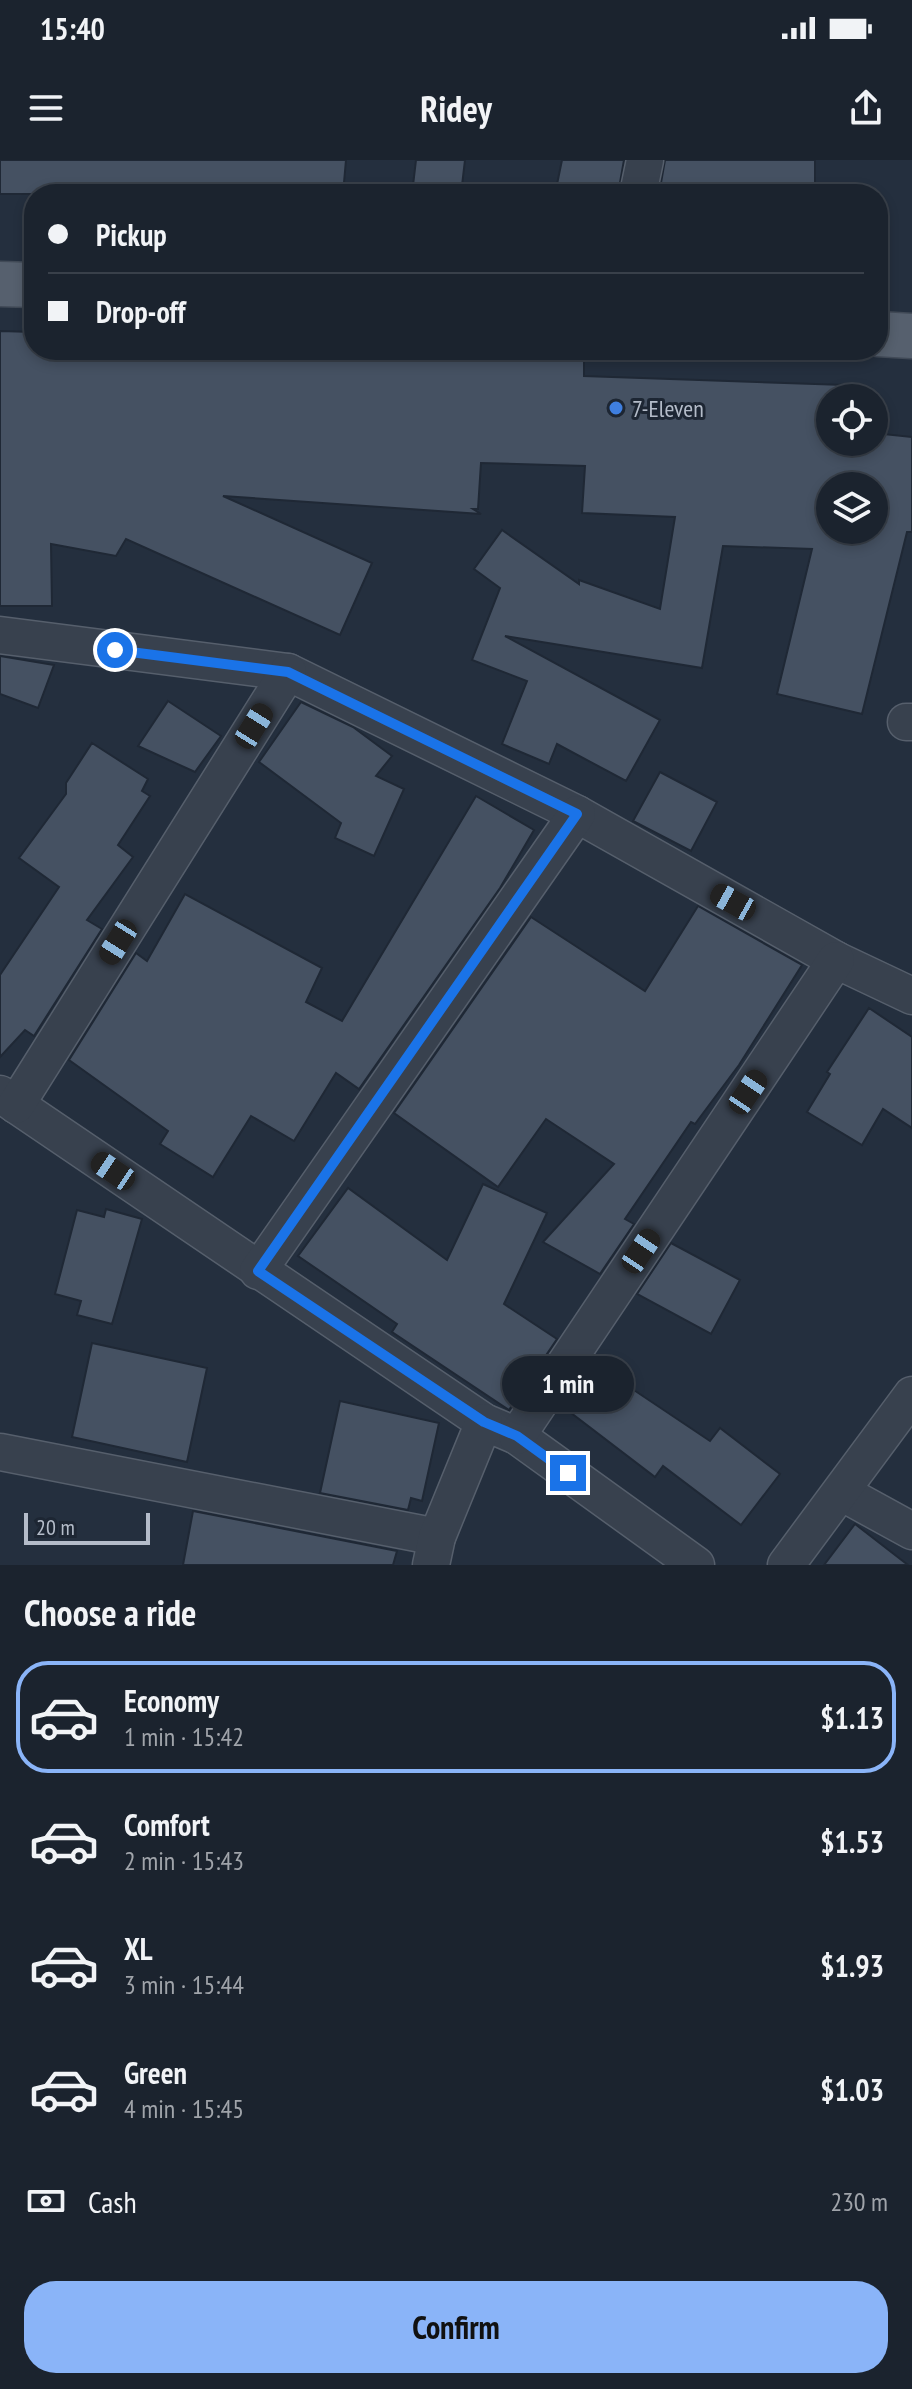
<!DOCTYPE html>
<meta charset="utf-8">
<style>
:root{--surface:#1b232e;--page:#282f3a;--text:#f1f3f6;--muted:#a0a4aa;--line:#39404a;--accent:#8ab4f8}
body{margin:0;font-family:"PT Sans Narrow",sans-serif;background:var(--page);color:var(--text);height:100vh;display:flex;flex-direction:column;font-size:30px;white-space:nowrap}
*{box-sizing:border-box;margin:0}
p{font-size:26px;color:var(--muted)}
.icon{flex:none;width:44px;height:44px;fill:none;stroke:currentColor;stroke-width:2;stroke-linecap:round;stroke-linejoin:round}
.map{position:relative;height:1405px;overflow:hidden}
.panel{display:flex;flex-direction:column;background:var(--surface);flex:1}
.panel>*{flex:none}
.hud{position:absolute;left:24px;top:24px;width:864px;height:176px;border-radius:32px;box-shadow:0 4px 12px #0003,0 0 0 2px var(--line);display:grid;align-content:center;height:176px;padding:0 24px;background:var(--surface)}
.buttons{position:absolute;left:816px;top:224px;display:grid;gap:16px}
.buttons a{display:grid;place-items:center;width:72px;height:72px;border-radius:50%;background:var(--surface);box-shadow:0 4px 12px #0003,0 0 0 2px var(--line);font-size:40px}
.scale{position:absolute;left:24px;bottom:20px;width:126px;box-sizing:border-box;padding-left:8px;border:4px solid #b4bcc9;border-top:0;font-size:22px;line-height:28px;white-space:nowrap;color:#b4bcc9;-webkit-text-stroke:6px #1d2633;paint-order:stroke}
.end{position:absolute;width:36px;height:36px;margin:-18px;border:10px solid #1a73e8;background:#fff;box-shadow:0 0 0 4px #fff}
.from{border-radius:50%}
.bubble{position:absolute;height:56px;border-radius:28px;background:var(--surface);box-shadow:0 4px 12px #0003,0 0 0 2px var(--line);font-size:26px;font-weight:600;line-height:56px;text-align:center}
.car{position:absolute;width:24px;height:48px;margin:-24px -12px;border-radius:10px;box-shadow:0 0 6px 2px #0007;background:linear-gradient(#222 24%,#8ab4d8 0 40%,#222 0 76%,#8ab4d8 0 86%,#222 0)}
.hud b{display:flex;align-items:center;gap:28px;height:76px;font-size:30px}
.hud b+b{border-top:2px solid var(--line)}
.hud i{width:20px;height:20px;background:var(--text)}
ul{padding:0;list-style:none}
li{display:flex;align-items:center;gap:24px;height:112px;margin:0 16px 12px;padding:0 8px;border:4px solid transparent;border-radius:32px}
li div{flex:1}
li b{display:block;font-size:30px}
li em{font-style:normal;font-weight:600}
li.selected{border-color:var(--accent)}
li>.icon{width:72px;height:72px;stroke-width:1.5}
h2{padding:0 24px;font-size:36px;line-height:96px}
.pay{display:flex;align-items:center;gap:20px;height:88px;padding:0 24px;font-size:30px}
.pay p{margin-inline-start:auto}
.cta{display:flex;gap:16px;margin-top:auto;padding:16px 24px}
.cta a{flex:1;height:92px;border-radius:32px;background:var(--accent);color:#111;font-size:32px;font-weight:600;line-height:92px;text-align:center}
.status{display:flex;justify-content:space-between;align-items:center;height:56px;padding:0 40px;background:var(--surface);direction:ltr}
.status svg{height:22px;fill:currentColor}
header{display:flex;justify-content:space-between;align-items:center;height:104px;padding:0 24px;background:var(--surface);font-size:36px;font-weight:600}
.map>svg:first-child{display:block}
.building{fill:#455162;stroke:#1f2835;stroke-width:2;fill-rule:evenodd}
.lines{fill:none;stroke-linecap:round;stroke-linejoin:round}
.street-casing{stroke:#565f6c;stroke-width:39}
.primary-casing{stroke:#414a57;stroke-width:47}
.street{stroke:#38414e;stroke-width:36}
.primary{stroke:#56606e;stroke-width:44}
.route{stroke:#1a73e8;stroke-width:10}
.shop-dot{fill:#3f7fe0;stroke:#1d2633;stroke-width:3}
.labels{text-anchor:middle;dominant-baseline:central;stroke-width:6;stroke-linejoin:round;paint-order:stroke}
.poi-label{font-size:24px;fill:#b4bcc9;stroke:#1d2633;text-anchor:start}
</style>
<div class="status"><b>15:40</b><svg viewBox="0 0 49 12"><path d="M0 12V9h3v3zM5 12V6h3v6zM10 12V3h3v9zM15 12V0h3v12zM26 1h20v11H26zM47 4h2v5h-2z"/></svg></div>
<header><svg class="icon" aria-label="menu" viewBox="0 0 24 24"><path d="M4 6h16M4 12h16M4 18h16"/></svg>Ridey<svg class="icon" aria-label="share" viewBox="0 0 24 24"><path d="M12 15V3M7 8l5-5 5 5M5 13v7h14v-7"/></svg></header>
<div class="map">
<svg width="912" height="1405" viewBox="0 0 912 1405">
<rect width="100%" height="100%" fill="#242f3e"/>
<g class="building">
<path d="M0,0h346l-3,34h-343z"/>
<path d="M416,0h49l-4,34h-49z"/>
<path d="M562,0h62l-6,34h-63z"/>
<path d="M665,0h150v34h-156z"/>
<path d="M0,171l34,1v18h366v3l184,8v15l261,9v13h-15v44h44v-9l38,4v95h-5l-45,182 -85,-20 35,-145 -89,-3 -21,122 -197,-32 155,84 -34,61 -69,-37 -8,20 -47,-20 25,-63 -55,-21 28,-72 -26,-19 28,-39 77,54v-4l81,29 15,-92 -93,-4 3,-47 -104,-3 -3,46h-5l8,5 -258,-18 149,67 -32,72 -214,-96 -10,17 -65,-12 1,62h-52zM830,326h44v44h-44z"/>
<path d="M0,496l54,9 -16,43 -38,-14z"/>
<path d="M168,541l53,35 -26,36 -57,-26z"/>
<path d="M301,542l52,25 39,29 -16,20 28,13 -30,67 -39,-18 6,-15 -82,-61z"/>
<path d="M92,583l56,36 -6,12 8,5 -32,49 15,12 -46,63 15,9 -68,107 -9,-6 -25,27v-82l59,-88 -40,-29 47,-64v-11z"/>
<path d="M660,612l57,30 -26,49 -58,-30z"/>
<path d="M476,636l58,34 -34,58 -141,201 -23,-16 -42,68 -43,-25 -38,61 -53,-33 8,-13 -99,-71 67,-107 11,8 38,-67 137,74 -16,34 36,19z"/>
<path d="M698,746l104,59 -63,100 -44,59 -4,-2 -66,97 9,5 -34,50 -57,-32 71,-78 -68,-45 -48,68 -104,-74 137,-196 114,74z"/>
<path d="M869,848l43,29v91l-29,-19 -21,36 -55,-33 23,-38 -3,-2z"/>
<path d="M483,1024l64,29 -43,91 53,35 -48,71 -117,-78 5,-8 -99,-68 50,-68 99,72z"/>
<path d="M106,1049l36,10 -30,105 -35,-9 4,-14 -26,-7 22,-84 27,7z"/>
<path d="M671,1083l69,37 -29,54 -74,-40z"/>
<path d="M92,1183l115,25 -20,94 -115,-25z"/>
<path d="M592,1202l118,79 10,-13 60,46 -39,51 -78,-59 -8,11 -93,-71z"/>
<path d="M340,1241l99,22 -17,78 -11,-3 -3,12 -88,-17z"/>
<path d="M193,1351l204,40 -4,14h-210z"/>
<path d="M855,1364l53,41h-84z"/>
</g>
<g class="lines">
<defs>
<g id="street">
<path d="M638,34l7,-34"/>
<path d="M0,475l288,37 289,142 259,146 76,36"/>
<path d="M906,562h6"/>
<path d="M0,934l484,328 33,14 179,129"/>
<path d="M16,945l272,-433"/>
<path d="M258,1111l319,-457"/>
<path d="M517,1276l319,-476"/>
<path d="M0,1292l437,85"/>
<path d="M841,1332l71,39"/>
<path d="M431,1405l6,-28 47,-115"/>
<path d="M786,1405l126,-170"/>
</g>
<g id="primary">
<path d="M0,124l34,1"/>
<path d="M878,174l34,2"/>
</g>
</defs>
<use href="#street" class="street-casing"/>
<use href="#primary" class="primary-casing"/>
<use href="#street" class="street"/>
<use href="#primary" class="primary"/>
</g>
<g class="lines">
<path class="route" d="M115,490l173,22 289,142 -319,457 226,151 33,14 51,37"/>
</g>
<circle class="shop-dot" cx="616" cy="248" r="8"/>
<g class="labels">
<g class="poi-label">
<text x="632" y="248">7-Eleven</text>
</g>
</g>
</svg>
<div class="buttons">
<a><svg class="icon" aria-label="locate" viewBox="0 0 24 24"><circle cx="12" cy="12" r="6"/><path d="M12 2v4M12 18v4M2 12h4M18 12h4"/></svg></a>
<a><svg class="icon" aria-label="layers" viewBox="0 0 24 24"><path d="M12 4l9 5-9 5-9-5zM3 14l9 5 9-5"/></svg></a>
</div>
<div class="scale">20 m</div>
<i class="end from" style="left:115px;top:490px"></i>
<i class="end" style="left:568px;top:1313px"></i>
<div class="bubble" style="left:502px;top:1196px;width:132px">1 min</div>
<i class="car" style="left:254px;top:566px;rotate:32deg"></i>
<i class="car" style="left:733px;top:742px;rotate:299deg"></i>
<i class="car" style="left:118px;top:782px;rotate:212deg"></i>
<i class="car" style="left:748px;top:932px;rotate:34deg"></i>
<i class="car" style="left:113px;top:1011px;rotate:304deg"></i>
<i class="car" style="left:641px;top:1091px;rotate:34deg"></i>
<div class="hud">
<b><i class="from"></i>Pickup</b>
<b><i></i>Drop-off</b>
</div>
</div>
<section class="panel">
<h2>Choose a ride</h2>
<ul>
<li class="selected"><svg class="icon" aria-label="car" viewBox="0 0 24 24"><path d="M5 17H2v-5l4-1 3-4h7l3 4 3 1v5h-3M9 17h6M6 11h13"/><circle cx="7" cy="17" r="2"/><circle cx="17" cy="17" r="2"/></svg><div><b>Economy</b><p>1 min · 15:42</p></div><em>$1.13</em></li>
<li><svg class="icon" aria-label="car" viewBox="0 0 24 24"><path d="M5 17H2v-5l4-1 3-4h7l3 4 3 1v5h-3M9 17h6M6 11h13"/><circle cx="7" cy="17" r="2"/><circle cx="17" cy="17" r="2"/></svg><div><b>Comfort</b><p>2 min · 15:43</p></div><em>$1.53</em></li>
<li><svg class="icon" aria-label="car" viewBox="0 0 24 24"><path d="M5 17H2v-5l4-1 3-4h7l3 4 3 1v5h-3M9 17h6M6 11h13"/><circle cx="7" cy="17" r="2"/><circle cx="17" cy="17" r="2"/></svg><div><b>XL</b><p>3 min · 15:44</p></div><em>$1.93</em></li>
<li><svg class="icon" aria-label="car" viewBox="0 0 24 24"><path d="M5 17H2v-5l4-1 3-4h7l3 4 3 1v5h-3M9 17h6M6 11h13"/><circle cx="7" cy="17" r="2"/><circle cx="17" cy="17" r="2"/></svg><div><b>Green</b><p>4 min · 15:45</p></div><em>$1.03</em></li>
</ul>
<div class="pay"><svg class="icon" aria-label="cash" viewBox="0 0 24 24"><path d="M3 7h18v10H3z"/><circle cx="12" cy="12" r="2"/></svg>Cash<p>230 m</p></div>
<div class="cta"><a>Confirm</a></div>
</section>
